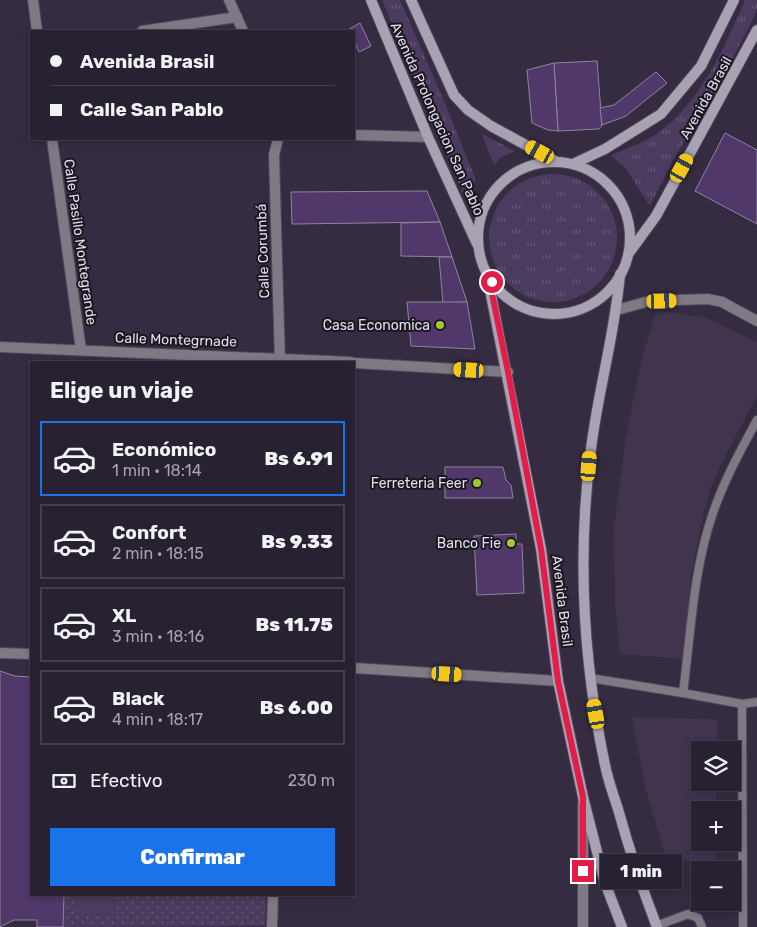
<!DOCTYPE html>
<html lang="es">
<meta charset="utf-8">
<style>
:root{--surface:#282131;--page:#342e3d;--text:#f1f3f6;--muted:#a5a3ab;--line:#443e4d;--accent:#1a73e8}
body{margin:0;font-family:Rubik,sans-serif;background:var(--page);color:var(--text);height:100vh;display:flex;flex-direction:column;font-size:19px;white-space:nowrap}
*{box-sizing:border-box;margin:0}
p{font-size:16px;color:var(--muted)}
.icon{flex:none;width:28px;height:28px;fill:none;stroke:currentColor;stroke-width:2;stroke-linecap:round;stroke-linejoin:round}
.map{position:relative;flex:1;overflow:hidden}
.sheet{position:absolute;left:30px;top:361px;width:325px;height:535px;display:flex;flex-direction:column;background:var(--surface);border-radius:0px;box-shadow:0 2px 8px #0003,0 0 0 1px var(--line)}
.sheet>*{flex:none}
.guide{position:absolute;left:30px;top:30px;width:325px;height:110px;border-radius:0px;box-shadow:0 2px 8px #0003,0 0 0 1px var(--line);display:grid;align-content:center;height:110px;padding:0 20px;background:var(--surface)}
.buttons{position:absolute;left:691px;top:741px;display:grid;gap:10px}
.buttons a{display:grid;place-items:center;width:50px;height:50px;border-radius:0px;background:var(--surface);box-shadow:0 2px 8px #0003,0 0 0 1px var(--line);font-size:25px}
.end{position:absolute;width:22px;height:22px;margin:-11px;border:6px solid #e11d48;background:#fff;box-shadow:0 0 0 2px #fff}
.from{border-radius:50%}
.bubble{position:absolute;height:35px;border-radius:0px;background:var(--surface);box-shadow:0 2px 8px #0003,0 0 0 1px var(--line);font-size:16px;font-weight:800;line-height:35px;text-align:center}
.car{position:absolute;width:15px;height:30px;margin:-15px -8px;border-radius:6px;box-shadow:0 0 4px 1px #0007;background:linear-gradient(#f5c518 24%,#345 0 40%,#f5c518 0 76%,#345 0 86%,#f5c518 0)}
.guide b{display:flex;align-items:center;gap:18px;height:48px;font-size:19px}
.guide b+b{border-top:1px solid var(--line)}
.guide i{width:12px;height:12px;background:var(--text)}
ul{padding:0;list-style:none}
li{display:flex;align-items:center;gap:15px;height:75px;margin:0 10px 8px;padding:0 10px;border:2px solid var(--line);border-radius:0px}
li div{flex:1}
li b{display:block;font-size:19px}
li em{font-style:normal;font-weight:800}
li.selected{border-color:var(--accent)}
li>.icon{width:45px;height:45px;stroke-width:1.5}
h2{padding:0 20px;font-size:22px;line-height:60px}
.pay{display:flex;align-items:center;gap:12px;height:55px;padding:0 20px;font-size:19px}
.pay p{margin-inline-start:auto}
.cta{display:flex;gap:10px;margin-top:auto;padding:10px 20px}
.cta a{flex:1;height:58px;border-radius:0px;background:var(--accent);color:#fff;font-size:20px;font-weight:800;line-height:58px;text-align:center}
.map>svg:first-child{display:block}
.built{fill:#40344f}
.grass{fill:url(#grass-tufts)}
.park{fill:url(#park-dots)}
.pitch{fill:#4b3b5f}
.building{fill:#50386b;stroke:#8f849d}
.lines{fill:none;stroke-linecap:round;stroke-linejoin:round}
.lane-casing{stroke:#51485c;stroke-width:10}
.street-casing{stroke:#51485c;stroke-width:12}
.secondary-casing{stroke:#51485c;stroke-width:12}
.lane{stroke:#7e7984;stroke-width:8}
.street{stroke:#7e7984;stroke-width:10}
.secondary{stroke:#a9a2b3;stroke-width:10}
.route{stroke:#e11d48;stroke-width:6}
.poi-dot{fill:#9eca2f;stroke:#1b1720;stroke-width:2}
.labels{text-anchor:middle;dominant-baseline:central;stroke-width:4;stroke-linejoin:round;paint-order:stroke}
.street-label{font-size:14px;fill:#e1dce9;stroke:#1b1720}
.poi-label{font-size:14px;fill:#e1dce9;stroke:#1b1720;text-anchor:end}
</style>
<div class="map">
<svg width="757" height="927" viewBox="0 0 757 927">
<defs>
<pattern id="grass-tufts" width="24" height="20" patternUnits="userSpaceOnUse" patternTransform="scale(1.25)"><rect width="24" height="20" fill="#4b3b5f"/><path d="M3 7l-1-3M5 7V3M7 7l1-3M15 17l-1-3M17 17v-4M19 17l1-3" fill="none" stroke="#655776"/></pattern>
<pattern id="park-dots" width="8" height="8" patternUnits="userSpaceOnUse" patternTransform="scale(1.25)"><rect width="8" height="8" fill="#4b3b5f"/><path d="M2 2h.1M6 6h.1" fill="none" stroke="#655776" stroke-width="1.8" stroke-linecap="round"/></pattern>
</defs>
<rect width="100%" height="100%" fill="#352c41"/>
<g class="built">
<path d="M665,312l39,5 53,25v54l-36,68 -11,26 -6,22 -13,62 -7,85 -64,-5 -5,-49 -1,-78 12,-92 16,-77 13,-43z"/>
<path d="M632,717l85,2v31h-17v32l16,1v27h-16v32l16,1v19l-49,-2 -21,-69z"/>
</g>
<g class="grass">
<path d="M382,0h18l39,89 37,91 -12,17 -27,-68z"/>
<path d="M745,0h12v8l-6,15 -24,46 -55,93 -22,44 -24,-37 -15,-14c18,-7 37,-14 52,-26 40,-32 62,-83 82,-129z"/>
<path d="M482,134l33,17 -14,6 -7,8z"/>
<circle cx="553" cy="238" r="64"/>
</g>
<path class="park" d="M64,895h202l-1,31 -202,1z"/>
<path class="pitch" d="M75,895h40l-2,21 -39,-4z"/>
<g class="building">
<path d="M360,23l11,23 -12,6 -5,-12v-9h-4l-1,-2z"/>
<path d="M597,61l5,64 -3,4 -41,2 -4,-68z"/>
<path d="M554,63l4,68 -10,-1 -16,-7 -5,-53z"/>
<path d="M656,72l11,11 -41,33 -24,9 -2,-17 14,-3z"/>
<path d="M725,133l32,17v74l-62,-33z"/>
<path d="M427,191l13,31 -148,2 -1,-32z"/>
<path d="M440,222l12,35 -51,-1v-33z"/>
<path d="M439,257h13l15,45 -24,1z"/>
<path d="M407,302h60l8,47 -64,-3z"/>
<path d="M445,467h58l3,13 5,5 2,13h-68z"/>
<path d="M516,534v10h6l2,49 -47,2 -3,-59z"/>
<path d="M0,671l15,5 16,1v218h33l-1,32h-26v-7h-23l-14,7z"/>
</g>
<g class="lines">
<defs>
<g id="lane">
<path d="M590,678l93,15 59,11 15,-2"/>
<path d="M683,693c8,-60 10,-123 30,-180 11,-33 28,-63 44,-93"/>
<path d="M742,704l1,223"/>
<path d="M656,926l32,-12 10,4 4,9"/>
</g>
<g id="street">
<path d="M33,0l4,31"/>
<path d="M229,0l14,31"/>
<path d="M142,31l95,-14"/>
<path d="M354,135l74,2"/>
<path d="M52,139l29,211"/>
<path d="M278,139l-4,16 6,207"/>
<path d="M617,310l32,-9 59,-2 14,3 35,19"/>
<path d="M0,347l351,15"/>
<path d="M354,363l154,9"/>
<path d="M0,653l31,1"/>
<path d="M354,668l204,13"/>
<path d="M583,803v124"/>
<path d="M272,927l1,-32"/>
</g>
<g id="secondary">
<path d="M371,0l57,137 49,107"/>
<path d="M411,0l43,95 14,15 23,16 64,35"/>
<circle cx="554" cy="238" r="76"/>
<path d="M573,164l32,-15 56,-35 40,-48 33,-66"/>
<path d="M629,253l27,-37 101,-186"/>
<path d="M620,274c-5,60 -22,117 -29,175 -14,106 -8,212 14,316 3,15 8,29 13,44 11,40 24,79 39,118"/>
<path d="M487,275l54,274 17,132 25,116 22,86 17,44"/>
</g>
</defs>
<use href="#lane" class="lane-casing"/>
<use href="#street" class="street-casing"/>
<use href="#secondary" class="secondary-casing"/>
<use href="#lane" class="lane"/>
<use href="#street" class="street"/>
<use href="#secondary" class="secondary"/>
</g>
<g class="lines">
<path class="route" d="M492,282l-4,-8 20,98 33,177 17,132 25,116v74"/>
</g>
<g class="poi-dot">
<circle cx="440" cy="325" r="5"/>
<circle cx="477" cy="483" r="5"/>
<circle cx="511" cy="543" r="5"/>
</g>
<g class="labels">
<g class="street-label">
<text transform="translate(706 98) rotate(-61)">Avenida Brasil</text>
<text transform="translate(437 119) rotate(66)">Avenida Prolongacion San Pablo</text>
<text transform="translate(80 242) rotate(82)">Calle Pasillo Montegrande</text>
<text transform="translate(263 251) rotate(-92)">Calle Corumbá</text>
<text transform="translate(176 340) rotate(2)">Calle Montegrnade</text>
<text transform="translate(562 601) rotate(83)">Avenida Brasil</text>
</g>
<g class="poi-label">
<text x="430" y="325">Casa Economica</text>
<text x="467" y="483">Ferreteria Feer</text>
<text x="501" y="543">Banco Fie</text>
</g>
</g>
</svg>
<div class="buttons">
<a><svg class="icon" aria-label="layers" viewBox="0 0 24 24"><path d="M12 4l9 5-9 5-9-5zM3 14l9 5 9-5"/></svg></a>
<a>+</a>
<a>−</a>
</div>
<i class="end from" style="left:492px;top:282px"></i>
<i class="end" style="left:583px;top:871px"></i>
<div class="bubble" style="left:600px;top:854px;width:82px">1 min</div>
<i class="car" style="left:540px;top:152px;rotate:299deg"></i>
<i class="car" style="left:682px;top:168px;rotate:29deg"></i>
<i class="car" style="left:662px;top:301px;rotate:88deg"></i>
<i class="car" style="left:469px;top:370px;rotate:273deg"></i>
<i class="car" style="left:589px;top:466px;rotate:5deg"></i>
<i class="car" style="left:447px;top:674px;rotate:93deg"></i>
<i class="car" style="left:596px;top:714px;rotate:350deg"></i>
<div class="guide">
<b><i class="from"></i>Avenida Brasil</b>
<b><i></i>Calle San Pablo</b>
</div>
<section class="sheet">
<h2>Elige un viaje</h2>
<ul>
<li class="selected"><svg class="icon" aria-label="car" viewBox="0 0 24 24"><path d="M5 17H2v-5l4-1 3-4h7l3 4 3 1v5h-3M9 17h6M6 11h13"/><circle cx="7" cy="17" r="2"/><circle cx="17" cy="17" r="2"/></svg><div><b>Económico</b><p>1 min · 18:14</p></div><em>Bs 6.91</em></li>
<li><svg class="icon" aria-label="car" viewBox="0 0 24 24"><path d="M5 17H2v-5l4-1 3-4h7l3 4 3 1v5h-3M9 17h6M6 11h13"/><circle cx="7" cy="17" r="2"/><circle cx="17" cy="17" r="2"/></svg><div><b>Confort</b><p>2 min · 18:15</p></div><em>Bs 9.33</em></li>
<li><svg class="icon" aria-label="car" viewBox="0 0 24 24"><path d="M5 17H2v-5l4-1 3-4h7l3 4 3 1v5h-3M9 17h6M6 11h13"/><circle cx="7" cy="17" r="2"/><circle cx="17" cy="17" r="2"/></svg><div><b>XL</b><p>3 min · 18:16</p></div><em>Bs 11.75</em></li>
<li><svg class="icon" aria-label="car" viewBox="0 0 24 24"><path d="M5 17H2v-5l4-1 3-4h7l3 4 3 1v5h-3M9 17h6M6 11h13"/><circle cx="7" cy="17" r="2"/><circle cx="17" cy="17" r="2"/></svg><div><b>Black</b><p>4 min · 18:17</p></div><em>Bs 6.00</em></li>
</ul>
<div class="pay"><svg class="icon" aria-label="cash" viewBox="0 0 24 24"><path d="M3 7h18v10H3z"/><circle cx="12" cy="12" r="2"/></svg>Efectivo<p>230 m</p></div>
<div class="cta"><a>Confirmar</a></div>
</section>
</div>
